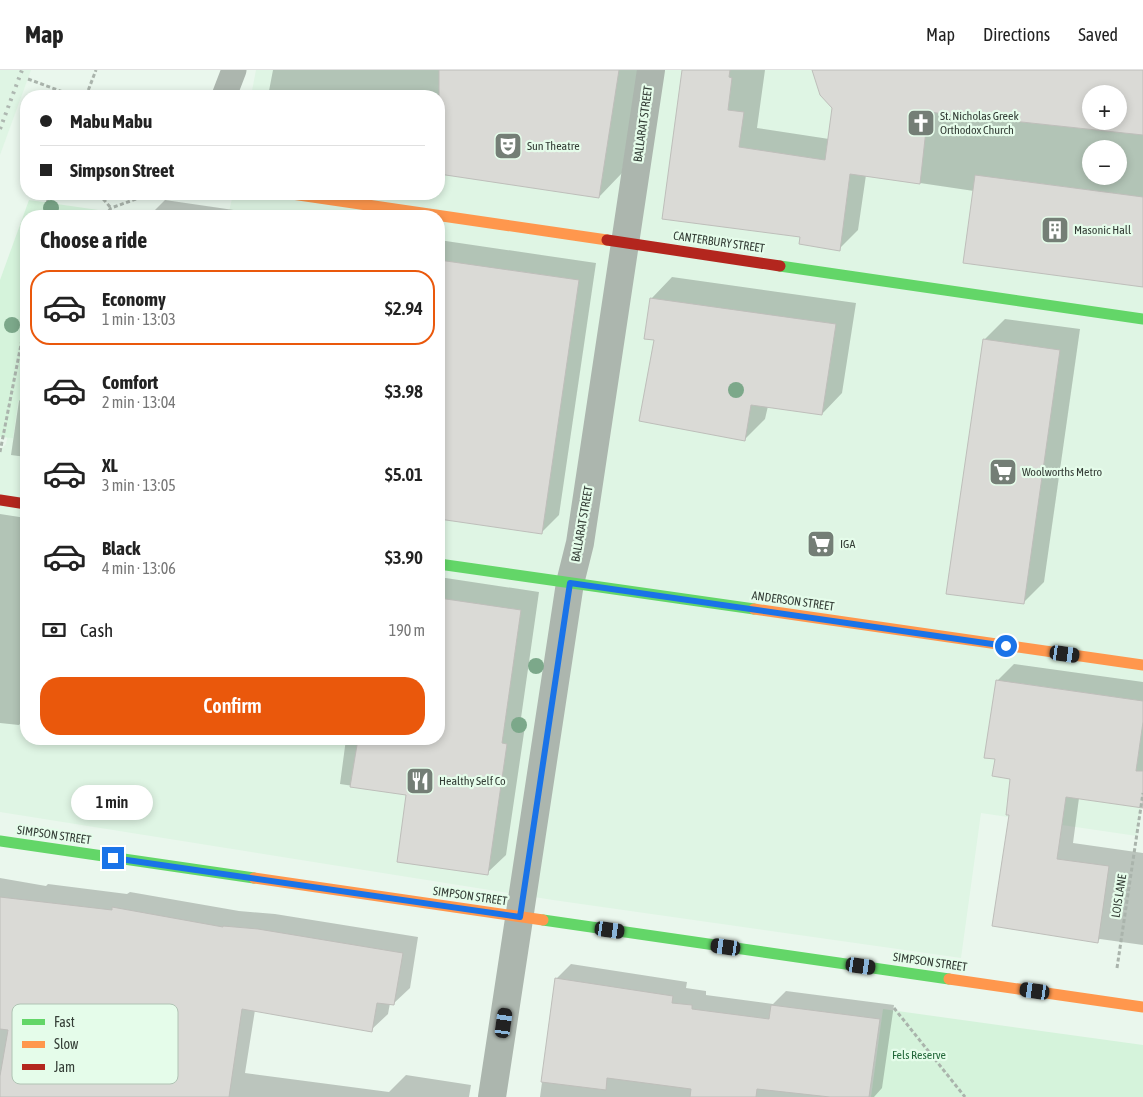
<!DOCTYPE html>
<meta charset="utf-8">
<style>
:root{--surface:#fff;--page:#f2f2f2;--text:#222;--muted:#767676;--line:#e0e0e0;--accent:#ea580c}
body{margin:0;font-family:"Asap Condensed",sans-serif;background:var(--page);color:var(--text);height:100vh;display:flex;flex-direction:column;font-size:19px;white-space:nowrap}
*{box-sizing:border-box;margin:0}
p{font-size:16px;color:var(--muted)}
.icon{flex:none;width:28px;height:28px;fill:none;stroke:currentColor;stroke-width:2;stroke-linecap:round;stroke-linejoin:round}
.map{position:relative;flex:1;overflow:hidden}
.drawer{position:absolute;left:20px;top:140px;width:425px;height:535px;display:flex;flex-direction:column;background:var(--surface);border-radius:20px;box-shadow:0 2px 8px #0003}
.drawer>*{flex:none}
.top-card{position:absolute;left:20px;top:20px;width:425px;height:110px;border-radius:20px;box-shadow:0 2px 8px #0003;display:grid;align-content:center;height:110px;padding:0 20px;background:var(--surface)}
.controls{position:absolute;left:1082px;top:15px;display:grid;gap:10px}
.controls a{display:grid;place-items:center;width:45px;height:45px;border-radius:50%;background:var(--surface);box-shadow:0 2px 8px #0003;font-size:25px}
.end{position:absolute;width:22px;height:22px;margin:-11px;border:6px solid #1a73e8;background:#fff;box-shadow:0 0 0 2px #fff}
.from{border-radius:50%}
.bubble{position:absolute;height:35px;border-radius:18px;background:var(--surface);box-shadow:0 2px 8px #0003;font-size:16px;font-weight:600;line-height:35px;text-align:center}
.car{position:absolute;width:15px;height:30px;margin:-15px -8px;border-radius:6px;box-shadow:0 0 4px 1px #0007;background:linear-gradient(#222 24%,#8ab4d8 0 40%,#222 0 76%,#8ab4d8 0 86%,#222 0)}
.top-card b{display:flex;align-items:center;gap:18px;height:48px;font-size:19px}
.top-card b+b{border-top:1px solid var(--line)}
.top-card i{width:12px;height:12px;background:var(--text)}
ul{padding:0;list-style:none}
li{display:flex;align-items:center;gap:15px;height:75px;margin:0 10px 8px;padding:0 10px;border:2px solid transparent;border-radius:20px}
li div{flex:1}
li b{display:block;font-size:19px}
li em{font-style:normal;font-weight:600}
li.active{border-color:var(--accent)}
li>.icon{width:45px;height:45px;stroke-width:1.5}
h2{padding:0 20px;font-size:22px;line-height:60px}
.pay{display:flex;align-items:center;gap:12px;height:55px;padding:0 20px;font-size:19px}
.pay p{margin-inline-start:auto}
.primary-button{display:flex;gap:10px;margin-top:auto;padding:10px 20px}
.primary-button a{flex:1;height:58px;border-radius:20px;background:var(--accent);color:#fff;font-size:20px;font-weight:600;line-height:58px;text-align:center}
header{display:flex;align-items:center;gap:30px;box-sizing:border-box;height:70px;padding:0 25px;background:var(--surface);border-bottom:1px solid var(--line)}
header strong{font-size:24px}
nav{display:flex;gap:28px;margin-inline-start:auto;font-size:18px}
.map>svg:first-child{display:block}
.built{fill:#dff5e4;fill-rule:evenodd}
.green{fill:#d5f3db}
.shadow{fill:#0003;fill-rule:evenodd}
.building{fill:#dadad6;stroke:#bebeba;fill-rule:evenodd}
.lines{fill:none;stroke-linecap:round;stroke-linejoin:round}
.path{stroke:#aab4ac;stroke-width:3;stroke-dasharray:4 2.5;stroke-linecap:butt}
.lane{stroke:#acb6ae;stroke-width:25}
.street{stroke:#acb6ae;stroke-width:28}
.fast{stroke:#63d668;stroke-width:11}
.slow{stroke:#ff974d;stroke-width:11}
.jam{stroke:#b3261e;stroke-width:11}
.rail{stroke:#aeb8b1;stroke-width:4;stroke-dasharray:2.5 5;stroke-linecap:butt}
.tree{fill:#7ca88a}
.route{stroke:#1a73e8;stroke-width:6}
.labels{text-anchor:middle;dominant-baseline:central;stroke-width:4.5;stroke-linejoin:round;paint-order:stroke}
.poi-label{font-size:12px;fill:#343d36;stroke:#e5fcea;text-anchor:start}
.street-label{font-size:12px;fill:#343d36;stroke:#e5fcea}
.park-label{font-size:12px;fill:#226739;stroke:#e5fcea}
.key{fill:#e5fcea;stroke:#b0c3b4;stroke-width:1}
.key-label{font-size:14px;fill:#343d36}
</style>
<header>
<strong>Map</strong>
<nav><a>Map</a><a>Directions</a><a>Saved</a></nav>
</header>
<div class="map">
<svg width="1143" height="1027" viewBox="0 0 1143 1027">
<rect width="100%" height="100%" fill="#eaf7ed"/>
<g class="built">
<path d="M0,0h31l-31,85z"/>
<path d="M256,0h887v727l-6,39 -156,-23 -20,145 -408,-58 -553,-88v-361l6,-7 9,-47 11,2v340h413v-523h-211l5,-22h206v-98h-188zM1091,24h28v27h-28zM1091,79h28v27h-28z"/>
</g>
<g class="green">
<path d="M29,130l111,16h-114v185h-8l-5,37 -13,-1v-157z"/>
<path d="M883,939l260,36v52h-272z"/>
</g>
<g class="shadow">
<path d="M273,0h365l-16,103 -23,24 -160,-24v-77h-171z"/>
<path d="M682,0h83l-8,58 72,11 4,-31 -20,-38h330v216l-169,-95 -108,-16 -8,55 -19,19 -38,-13zM1091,24h28v27h-28zM1091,79h28v27h-28z"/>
<path d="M165,130l110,16h-126z"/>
<path d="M439,170l157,23 -37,252 -17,17 -103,-15z"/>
<path d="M672,207l184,26 -14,90 -20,21 -54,-8 -3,13 -21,21 -89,-101 -9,-1 6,-40z"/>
<path d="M1005,249l75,10 -36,253 -21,21 -39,-263z"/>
<path d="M26,324v63l-15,-2 8,-54z"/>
<path d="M0,444l26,4v199l-7,8 -19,-2z"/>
<path d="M439,507l100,15 -19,133 5,1 -19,129 -19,18 -80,-79 -67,-10 6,-45h93z"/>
<path d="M1014,594l129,18v125l-64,-9 -6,45 70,10v92l-43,-6 -3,2 -87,-127 2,-36 -16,-20 1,-77z"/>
<path d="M0,808l46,8 2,-2 79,10 3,-2 109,19 36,3 143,23 -8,51 -17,16 -3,-1 -2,11 -17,16 -116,-20 -10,63 144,19 17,-17 65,10 -2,12h-469z"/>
<path d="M571,894l116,18 -1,6 20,3v4l67,9 13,-13 108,14 -12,83 -8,9h-334l16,-118z"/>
</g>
<g class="building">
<path d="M439,0h180l-20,128 -160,-24z"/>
<path d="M682,0h48l-1,7 3,1 -4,32 16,2 -5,35 86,13 7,-52 -12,-13 -8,-25h331v65l-215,-23 -8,72 -70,-10 -10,77 -41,-7 1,-7 -138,-18zM1091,24h28v27h-28z"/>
<path d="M975,105l168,22v90l-180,-24z"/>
<path d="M439,190l140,20 -37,254 -103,-15z"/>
<path d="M650,228l186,26 -14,91 -71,-10 -6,36 -106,-20 15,-81 -10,-1z"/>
<path d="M983,269l77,11 -36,254 -78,-10z"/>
<path d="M439,528l82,12 -19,133 5,1 -19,131 -91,-13 9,-67 -56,-8 8,-48h81z"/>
<path d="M996,610l147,21v21l-7,49h7v37l-77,-11 -9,62 52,7 -11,77 -106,-17 17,-111h-3l4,-36 -18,-3 3,-17 -11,-1z"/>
<path d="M0,827l112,13v-3l111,20v-1l35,3 145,24 -9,52 -17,-2 -5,29 -130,-23 -13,88h-229v-21l8,-46 -8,-1z"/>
<path d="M555,908l118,18 -1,7 20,2v4l77,10 2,-14 109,14 -11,78h-39l-73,-8 -1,8h-66l1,-8 -84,-11 -1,12 -65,-8z"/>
</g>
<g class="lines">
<g class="path">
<path d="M28,9l35,13 -1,4"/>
<path d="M86,26l10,-26"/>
<path d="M99,124l12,14"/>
<path d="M43,146l7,-22"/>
<path d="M105,146l6,-8 39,-14"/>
<path d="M0,382l26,-133"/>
<path d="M1117,898l26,-175"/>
<path d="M894,938l71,89"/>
</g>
<path class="lane" d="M224,26l10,-26"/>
<path class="street" d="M492,1027l78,-514 10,-40 71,-473"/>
<g class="fast">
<path d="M780,196l363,53"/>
<path d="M439,494l315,45"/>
<path d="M0,771l254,37"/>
<path d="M543,850l406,59"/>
</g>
<g class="slow">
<path d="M292,124l315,46"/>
<path d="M754,539l389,56"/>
<path d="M254,808l289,42"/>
<path d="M949,909l194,28"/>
</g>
<g class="jam">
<path d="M607,170l173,26"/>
<path d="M0,430l26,4"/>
</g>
<path class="rail" d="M0,59l22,-59"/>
</g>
<g class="tree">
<circle cx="51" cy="138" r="8"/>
<circle cx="12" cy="255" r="8"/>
<circle cx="736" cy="320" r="8"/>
<circle cx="536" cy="596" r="8"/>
<circle cx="519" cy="655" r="8"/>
</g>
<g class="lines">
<path class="route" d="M113,788l407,59 50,-334 436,63"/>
</g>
<defs>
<symbol id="church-square" viewBox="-11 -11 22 22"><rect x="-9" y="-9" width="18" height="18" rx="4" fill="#747e76" stroke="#e5fcea"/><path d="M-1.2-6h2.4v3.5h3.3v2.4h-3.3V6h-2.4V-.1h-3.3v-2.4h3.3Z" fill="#fff"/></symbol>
<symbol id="theatre-square" viewBox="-11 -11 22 22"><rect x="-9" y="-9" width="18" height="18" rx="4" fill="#747e76" stroke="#e5fcea"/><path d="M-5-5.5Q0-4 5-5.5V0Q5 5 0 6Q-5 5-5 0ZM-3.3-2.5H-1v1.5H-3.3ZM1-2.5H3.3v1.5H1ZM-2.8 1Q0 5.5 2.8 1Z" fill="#fff"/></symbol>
<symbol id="building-square" viewBox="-11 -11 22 22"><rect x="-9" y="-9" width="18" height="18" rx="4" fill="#747e76" stroke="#e5fcea"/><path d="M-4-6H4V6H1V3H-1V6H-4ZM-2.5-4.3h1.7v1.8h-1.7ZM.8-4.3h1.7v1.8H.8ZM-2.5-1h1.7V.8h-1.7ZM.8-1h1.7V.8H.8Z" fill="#fff"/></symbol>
<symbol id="supermarket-square" viewBox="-11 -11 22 22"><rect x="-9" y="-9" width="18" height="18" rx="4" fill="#747e76" stroke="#e5fcea"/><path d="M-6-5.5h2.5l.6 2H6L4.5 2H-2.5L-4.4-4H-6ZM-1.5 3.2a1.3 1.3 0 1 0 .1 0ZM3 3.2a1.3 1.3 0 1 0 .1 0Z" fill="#fff"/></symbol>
<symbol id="restaurant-square" viewBox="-11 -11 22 22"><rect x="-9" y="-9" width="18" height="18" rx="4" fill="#747e76" stroke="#e5fcea"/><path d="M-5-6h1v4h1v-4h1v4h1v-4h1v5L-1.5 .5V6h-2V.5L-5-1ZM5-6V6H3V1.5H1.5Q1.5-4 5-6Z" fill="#fff"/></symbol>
</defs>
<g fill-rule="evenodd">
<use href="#church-square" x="905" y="37" width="32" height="32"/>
<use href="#theatre-square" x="492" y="60" width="32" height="32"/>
<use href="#building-square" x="1039" y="144" width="32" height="32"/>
<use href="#supermarket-square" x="987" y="386" width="32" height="32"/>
<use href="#supermarket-square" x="805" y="458" width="32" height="32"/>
<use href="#restaurant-square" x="404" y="695" width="32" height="32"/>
</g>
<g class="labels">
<g class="poi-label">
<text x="940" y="46">St. Nicholas Greek<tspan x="940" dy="14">Orthodox Church</tspan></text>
<text x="527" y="76">Sun Theatre</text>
<text x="1074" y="160">Masonic Hall</text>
<text x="1022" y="402">Woolworths Metro</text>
<text x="840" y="474">IGA</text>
<text x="439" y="711">Healthy Self Co</text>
</g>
<g class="street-label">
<text transform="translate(643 54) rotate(-82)">BALLARAT STREET</text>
<text transform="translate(719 172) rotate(8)">CANTERBURY STREET</text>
<text transform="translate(582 454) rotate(-80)">BALLARAT STREET</text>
<text transform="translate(793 531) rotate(8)">ANDERSON STREET</text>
<text transform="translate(54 765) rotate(8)">SIMPSON STREET</text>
<text transform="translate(470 826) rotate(8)">SIMPSON STREET</text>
<text transform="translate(1119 826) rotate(-81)">LOIS LANE</text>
<text transform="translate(930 892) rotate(8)">SIMPSON STREET</text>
</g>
<g class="park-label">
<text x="919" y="985">Fels Reserve</text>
</g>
</g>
<rect x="12" y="934" width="166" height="80" rx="8" class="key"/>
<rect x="22" y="949" width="23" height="6" fill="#63d668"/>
<rect x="22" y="971" width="23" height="7" fill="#ff974d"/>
<rect x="22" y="994" width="23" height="6" fill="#b3261e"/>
<g class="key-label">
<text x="54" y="957">Fast</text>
<text x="54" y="979">Slow</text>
<text x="54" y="1002">Jam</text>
</g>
</svg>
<div class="controls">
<a>+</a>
<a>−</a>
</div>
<i class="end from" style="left:1006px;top:576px"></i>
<i class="end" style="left:113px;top:788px"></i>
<div class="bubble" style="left:71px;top:715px;width:82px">1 min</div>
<i class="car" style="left:1065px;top:584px;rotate:98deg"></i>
<i class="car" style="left:610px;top:860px;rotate:98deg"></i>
<i class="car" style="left:726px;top:877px;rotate:278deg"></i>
<i class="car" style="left:861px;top:896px;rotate:98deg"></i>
<i class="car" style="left:1035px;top:921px;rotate:278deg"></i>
<i class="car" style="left:504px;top:953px;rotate:8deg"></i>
<div class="top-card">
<b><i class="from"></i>Mabu Mabu</b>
<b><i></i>Simpson Street</b>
</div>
<section class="drawer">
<h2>Choose a ride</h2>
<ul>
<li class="active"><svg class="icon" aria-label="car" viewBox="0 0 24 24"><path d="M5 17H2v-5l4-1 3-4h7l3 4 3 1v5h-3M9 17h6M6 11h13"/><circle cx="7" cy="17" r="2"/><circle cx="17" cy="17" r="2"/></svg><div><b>Economy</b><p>1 min · 13:03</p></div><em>$2.94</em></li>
<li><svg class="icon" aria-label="car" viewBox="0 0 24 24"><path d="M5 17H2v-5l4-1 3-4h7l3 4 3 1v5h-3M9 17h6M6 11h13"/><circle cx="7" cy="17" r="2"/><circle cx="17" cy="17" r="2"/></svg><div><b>Comfort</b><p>2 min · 13:04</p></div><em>$3.98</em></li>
<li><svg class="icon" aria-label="car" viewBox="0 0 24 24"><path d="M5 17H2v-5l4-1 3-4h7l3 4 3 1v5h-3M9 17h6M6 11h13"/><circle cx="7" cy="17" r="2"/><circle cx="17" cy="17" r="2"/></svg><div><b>XL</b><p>3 min · 13:05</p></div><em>$5.01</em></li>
<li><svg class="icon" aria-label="car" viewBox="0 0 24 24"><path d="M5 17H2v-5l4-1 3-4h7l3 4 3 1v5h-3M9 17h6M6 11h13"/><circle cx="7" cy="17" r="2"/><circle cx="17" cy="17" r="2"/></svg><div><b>Black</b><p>4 min · 13:06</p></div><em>$3.90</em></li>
</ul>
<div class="pay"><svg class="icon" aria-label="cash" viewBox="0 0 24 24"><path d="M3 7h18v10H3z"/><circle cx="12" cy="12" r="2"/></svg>Cash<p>190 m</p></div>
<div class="primary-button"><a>Confirm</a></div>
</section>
</div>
